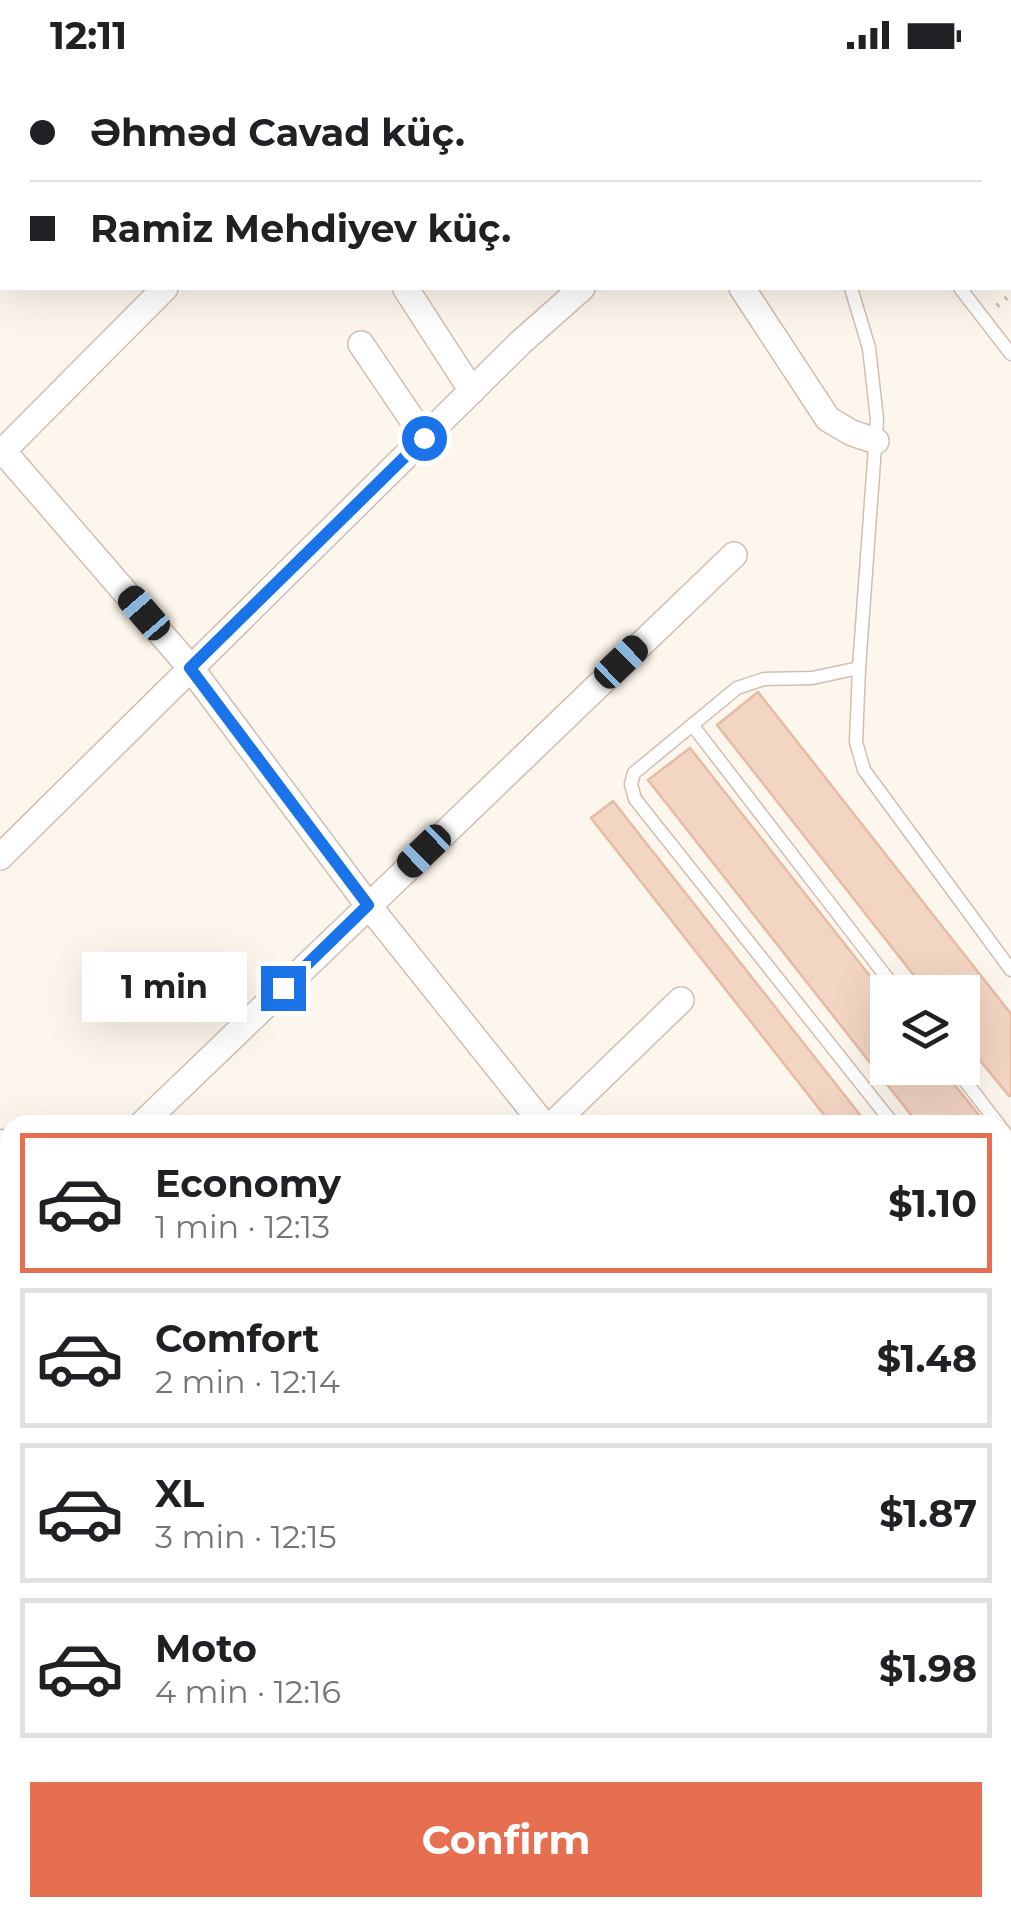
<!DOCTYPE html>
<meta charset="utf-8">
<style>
:root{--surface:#fff;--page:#f6f6f6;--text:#202124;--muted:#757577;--line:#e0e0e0;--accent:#e76f51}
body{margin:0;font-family:Montserrat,sans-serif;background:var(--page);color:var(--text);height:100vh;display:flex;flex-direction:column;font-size:38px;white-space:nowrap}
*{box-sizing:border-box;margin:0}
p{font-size:32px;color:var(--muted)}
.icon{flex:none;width:55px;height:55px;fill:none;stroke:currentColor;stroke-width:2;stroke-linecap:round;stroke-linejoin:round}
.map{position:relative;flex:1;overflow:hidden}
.side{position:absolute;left:0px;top:1045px;width:1012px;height:802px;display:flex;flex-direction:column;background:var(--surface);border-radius:30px 30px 0 0;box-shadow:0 10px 40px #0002}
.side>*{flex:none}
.hud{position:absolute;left:0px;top:0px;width:1012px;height:220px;box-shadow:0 10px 40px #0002;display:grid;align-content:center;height:220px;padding:0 30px;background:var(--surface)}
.fabs{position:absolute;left:870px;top:905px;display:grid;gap:20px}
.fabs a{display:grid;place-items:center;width:110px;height:110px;border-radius:0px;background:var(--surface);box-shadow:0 10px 40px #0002;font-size:50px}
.end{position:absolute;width:45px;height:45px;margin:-22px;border:12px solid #1a73e8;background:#fff;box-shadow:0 0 0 5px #fff}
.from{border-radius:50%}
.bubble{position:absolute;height:70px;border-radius:0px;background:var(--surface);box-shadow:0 10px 40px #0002;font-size:32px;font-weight:700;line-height:70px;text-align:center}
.car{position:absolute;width:30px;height:60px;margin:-30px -15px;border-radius:12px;box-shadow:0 0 8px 2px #0007;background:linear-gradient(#222 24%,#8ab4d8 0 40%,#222 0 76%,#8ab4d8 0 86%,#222 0)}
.hud b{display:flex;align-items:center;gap:35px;height:95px;font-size:38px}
.hud b+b{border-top:2px solid var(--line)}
.hud i{width:25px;height:25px;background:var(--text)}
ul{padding:18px 0 0;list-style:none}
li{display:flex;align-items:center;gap:30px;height:140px;margin:0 20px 15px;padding:0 10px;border:5px solid var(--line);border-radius:0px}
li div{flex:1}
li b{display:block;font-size:38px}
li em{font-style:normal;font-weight:700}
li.current{border-color:var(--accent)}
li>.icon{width:90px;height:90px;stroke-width:1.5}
.button{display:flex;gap:20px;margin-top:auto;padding:20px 30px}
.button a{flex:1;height:115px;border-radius:0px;background:var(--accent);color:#fff;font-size:40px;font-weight:700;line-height:115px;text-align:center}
.status{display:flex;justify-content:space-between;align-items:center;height:70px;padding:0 50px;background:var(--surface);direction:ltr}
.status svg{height:28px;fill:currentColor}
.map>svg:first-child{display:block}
.building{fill:#f3d5c3;stroke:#e6bba3;stroke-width:2.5}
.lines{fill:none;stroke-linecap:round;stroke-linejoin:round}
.service-casing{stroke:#d1beb0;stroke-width:15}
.minor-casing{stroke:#d1beb0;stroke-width:28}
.tertiary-casing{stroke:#d1beb0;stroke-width:35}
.path{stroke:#d9b8a5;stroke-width:5;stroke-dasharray:2.5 8;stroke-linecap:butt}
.service{stroke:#fff;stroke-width:12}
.minor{stroke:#fff;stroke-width:25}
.tertiary{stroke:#fff;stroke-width:32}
.route{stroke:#1a73e8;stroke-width:12}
</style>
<div class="status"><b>12:11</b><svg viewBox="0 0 49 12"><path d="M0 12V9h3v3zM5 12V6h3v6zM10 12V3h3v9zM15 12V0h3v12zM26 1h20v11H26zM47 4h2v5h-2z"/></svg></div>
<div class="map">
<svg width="1011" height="1846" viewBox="0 0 1011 1846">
<rect width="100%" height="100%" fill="#fdf6ec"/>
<g class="building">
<path d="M758,622l253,322v81l-2,1 -47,-58v-46h-35l-210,-267z"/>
<path d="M690,678l198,251v69h53l41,51 -8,6h-55l-271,-345z"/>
<path d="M613,731l255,324h-36l-241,-307z"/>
<path d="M1009,1085l2,2v82l-9,-11v-69z"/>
<path d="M1002,1219l9,10v50l-9,-11z"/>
<path d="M1011,1387v90l-9,8v-89z"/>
</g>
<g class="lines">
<defs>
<g id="service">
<path d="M703,0l8,2"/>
<path d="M813,0v2"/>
<path d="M774,2l8,-2"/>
<path d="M851,218l18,60 8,71 -18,249 -3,74 8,28 147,200"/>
<path d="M960,218l51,66"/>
<path d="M859,598l-47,10 -48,1 -27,9 -103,85 -3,11 4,15 259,326"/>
<path d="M693,656l205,266"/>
<path d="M955,998l44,57"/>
<path d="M1002,1059l9,11"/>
<path d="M1002,1192l9,11"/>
<path d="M1002,1535l9,8"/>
<path d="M0,1734l5,50"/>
</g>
<g id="minor">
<path d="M598,0l2,2"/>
<path d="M378,2l2,-2"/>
<path d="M742,218l86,131 24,14 24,8"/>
<path d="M406,219l66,102"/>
<path d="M361,274l63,93"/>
<path d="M3,381l187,216 178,238 176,220"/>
<path d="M0,384l165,-166"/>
<path d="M0,787l520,-514 62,-55"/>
<path d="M141,1055l593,-570"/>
<path d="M552,1055l129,-125"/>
<path d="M0,1163l10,-5"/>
<path d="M795,1838l9,8"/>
<path d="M513,1846l4,-8"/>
<path d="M663,1846l3,-8"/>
</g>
<g id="tertiary">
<path d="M0,1076l10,18"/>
<path d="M147,1838l1,8"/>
</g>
</defs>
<use href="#service" class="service-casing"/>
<use href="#minor" class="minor-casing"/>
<use href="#tertiary" class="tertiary-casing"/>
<g class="path">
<path d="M1010,63l1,-1"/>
<path d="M997,236l14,-12"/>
</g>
<use href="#service" class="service"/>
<use href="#minor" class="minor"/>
<use href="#tertiary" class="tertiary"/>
</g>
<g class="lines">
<path class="route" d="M283,918l85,-83 -178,-237 234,-230"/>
</g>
</svg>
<div class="fabs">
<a><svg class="icon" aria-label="layers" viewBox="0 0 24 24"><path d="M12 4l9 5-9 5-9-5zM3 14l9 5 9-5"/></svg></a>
</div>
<i class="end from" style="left:424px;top:368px"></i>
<i class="end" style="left:283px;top:918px"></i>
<div class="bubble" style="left:82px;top:882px;width:165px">1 min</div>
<i class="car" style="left:144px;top:543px;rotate:319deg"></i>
<i class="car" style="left:621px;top:592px;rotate:46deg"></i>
<i class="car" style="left:424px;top:781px;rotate:226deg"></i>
<div class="hud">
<b><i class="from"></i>Əhməd Cavad küç.</b>
<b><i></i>Ramiz Mehdiyev küç.</b>
</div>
<section class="side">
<ul>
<li class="current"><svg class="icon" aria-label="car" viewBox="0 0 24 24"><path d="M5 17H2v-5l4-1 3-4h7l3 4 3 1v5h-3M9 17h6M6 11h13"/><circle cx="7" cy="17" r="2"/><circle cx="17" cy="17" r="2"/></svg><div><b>Economy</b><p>1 min · 12:13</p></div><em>$1.10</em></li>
<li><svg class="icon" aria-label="car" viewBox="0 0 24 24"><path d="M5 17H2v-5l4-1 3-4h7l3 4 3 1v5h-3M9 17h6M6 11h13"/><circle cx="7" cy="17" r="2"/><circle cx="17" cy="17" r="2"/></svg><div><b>Comfort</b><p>2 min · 12:14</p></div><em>$1.48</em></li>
<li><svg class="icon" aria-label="car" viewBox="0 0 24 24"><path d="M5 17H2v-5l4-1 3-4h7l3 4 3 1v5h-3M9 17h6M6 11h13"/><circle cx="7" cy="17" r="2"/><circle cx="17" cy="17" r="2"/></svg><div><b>XL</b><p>3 min · 12:15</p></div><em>$1.87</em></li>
<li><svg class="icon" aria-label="car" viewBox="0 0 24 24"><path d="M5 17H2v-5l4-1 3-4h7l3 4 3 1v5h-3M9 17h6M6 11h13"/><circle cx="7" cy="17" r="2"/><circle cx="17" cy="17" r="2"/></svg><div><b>Moto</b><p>4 min · 12:16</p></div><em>$1.98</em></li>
</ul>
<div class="button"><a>Confirm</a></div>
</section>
</div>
